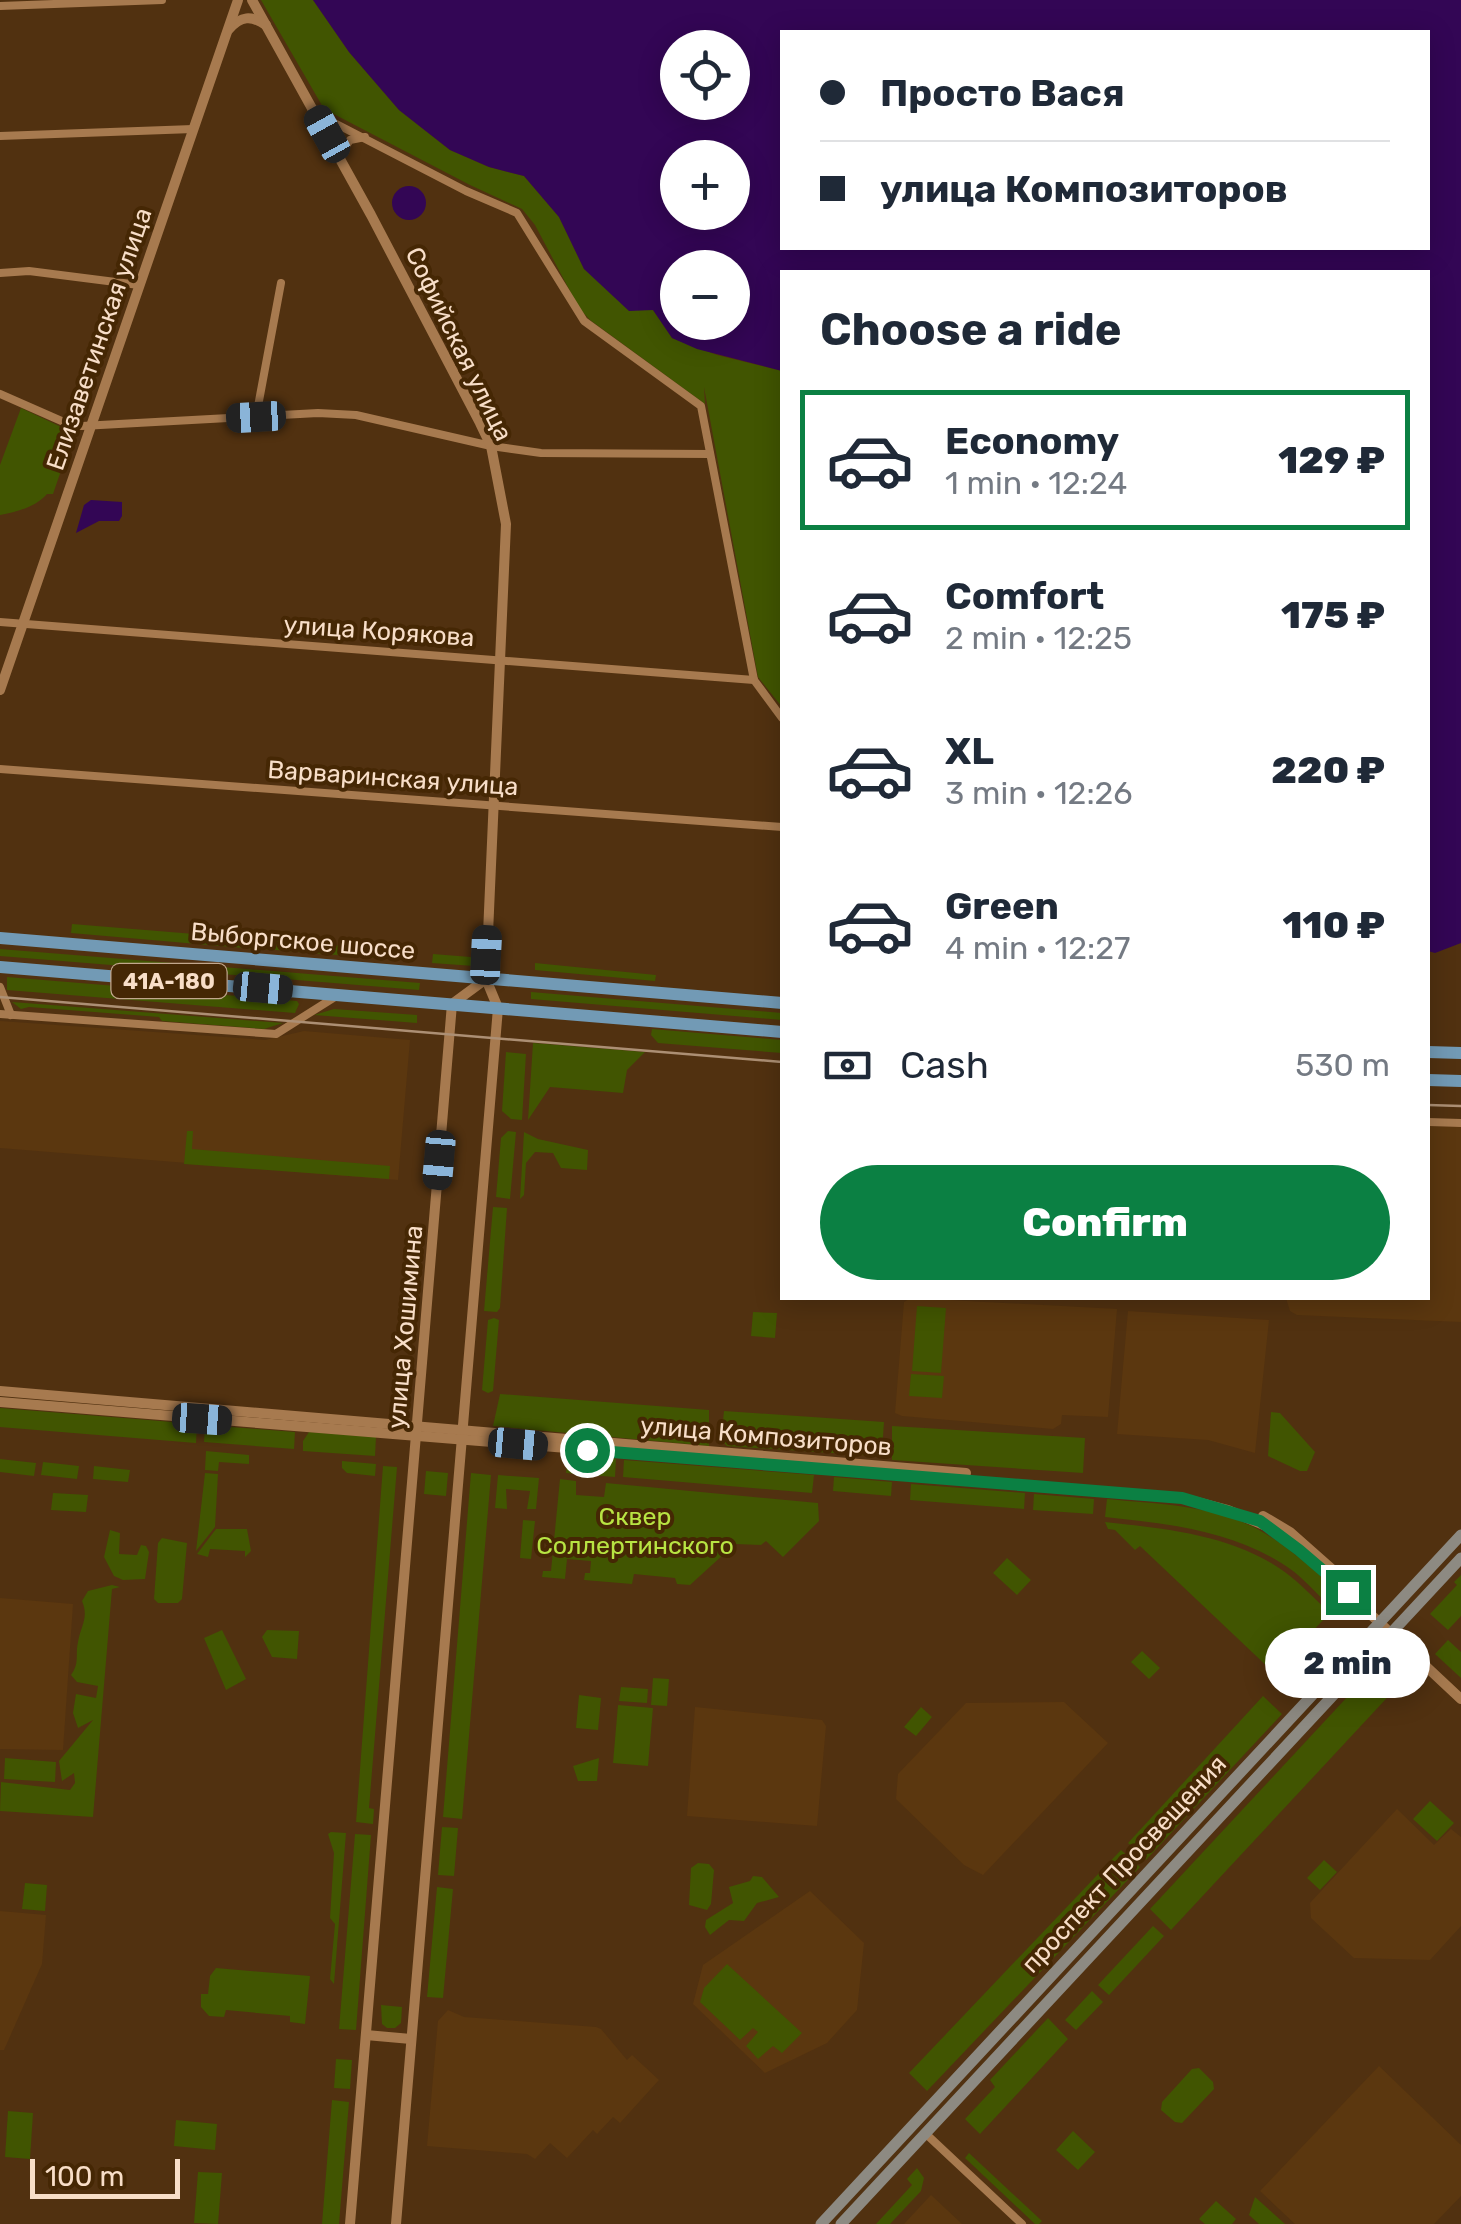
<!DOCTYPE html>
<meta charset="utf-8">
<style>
:root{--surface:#fff;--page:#f2f2f3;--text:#1f2937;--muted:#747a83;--line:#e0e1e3;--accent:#0b8043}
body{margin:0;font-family:Rubik,sans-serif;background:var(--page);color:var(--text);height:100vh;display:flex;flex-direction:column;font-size:38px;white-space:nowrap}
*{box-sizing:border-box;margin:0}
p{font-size:32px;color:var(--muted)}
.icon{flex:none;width:55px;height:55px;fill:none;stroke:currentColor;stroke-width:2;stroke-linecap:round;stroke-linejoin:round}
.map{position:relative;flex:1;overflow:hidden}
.details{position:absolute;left:780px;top:270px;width:650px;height:1030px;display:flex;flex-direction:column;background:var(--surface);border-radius:0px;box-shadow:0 5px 25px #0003}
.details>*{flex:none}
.banner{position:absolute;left:780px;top:30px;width:650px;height:220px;border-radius:0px;box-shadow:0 5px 25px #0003;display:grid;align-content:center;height:220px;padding:0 40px;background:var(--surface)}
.buttons{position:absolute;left:660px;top:30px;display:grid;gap:20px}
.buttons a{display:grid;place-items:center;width:90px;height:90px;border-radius:50%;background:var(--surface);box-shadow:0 5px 25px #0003;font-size:50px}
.scale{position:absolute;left:30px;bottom:25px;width:150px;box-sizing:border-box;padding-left:10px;border:5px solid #f8dec8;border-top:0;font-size:28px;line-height:35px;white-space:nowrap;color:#f8dec8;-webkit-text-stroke:8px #452704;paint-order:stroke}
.end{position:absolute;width:45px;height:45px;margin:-22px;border:12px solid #0b8043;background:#fff;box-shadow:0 0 0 5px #fff}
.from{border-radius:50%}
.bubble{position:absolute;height:70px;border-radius:35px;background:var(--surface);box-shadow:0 5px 25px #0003;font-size:32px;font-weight:800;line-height:70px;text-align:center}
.car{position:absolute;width:30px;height:60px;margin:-30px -15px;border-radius:12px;box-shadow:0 0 8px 2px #0007;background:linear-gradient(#222 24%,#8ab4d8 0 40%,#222 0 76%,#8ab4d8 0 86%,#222 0)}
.banner b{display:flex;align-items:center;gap:35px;height:95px;font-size:38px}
.banner b+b{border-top:2px solid var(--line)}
.banner i{width:25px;height:25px;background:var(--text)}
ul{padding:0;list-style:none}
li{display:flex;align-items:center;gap:30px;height:140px;margin:0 20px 15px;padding:0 20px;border:5px solid transparent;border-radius:0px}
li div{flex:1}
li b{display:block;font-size:38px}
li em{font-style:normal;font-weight:800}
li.current{border-color:var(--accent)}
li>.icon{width:90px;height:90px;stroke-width:1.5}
h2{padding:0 40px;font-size:45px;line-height:120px}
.pay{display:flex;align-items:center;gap:25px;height:110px;padding:0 40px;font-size:38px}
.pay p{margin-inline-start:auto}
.primary-button{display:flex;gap:20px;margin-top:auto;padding:20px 40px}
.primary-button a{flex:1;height:115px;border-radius:60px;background:var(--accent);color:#fff;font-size:40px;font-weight:800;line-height:115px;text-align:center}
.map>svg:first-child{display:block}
.built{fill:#5b370f}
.green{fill:#415501}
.water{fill:#330655;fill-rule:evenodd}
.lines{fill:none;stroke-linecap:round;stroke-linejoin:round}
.minor{stroke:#a77a4f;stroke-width:8}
.tertiary{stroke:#a77a4f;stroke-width:10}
.secondary{stroke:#8d8a82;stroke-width:11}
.primary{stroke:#729ab5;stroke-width:12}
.tram{stroke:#ac8f74;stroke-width:2.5}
.route{stroke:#0b8043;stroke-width:12}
.labels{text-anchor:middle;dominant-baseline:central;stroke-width:8;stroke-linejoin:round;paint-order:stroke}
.shield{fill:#452704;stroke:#c2a78d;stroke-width:2.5}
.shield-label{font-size:22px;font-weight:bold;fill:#f8dec8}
.street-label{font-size:25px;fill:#f8dec8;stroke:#452704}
.park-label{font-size:25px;fill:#b8e443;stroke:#452704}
</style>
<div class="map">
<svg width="1461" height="2224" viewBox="0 0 1461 2224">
<rect width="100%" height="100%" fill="#513110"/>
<g class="built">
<path d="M0,1021l265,19 39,-9 106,9 -12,140 -398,-32z"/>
<path d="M1428,1126l33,1v195l-164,-7 -7,-4 -4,-13h142z"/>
<path d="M911,1298l206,11 -9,108 -46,-2 -1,9 -8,5 -151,-13 -7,-3 9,-111z"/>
<path d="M1128,1311l141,9 -14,133 -47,-13 -91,-6z"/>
<path d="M0,1598l73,6 -10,146 -63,-1z"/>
<path d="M1064,1702l44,41 -125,132 -19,-10 -68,-66 2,-25 68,-71z"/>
<path d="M695,1707l127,13 4,6 -9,100 -130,-10z"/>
<path d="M1397,1809l37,36 17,-16 10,8v89l-31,34 -76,-2 -43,-40 -1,-15z"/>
<path d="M810,1891l54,52 -7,67 -30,33 -62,30 -72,-69 10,-39z"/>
<path d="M0,1911l46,4 -4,49 -38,86h-4z"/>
<path d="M448,2010l16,7 132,10 5,2 26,31 5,-5 27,25 -39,43 -7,-6 -16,17 -4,-4 -26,28 -17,-15 -15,16 -8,-5 -100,-8 11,-125z"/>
<path d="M1379,2066l82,79v51l-27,28h-139l-35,-33z"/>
<path d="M931,2195l31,29h-58z"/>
</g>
<g class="green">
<path d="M261,0h52l36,52 50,58 51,40 39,17 35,9 35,41 25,52 69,41 19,28 45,17 65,16v336l-24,-30 -54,-290 1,17 -115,-84 -11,-12 -44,-83 -13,-16 -52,-24 -146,-76z"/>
<path d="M21,408l53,25 -21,61h-6c-11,13 -31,18 -47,21v-50z"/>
<path d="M72,924l184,15 -1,10 -184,-16z"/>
<path d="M264,940l109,8v10l-109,-9z"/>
<path d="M0,949l420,34 -1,7 -419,-34z"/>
<path d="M433,954l50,4 -9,8 -42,-3z"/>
<path d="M535,963l121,12 -1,6 -120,-11z"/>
<path d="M7,977l290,24 2,3 -4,9 -288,-23z"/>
<path d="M531,992l251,21v7l-251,-21z"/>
<path d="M12,1002l271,21 -19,6 -102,-8 -3,-4 -130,-10 -8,2z"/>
<path d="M334,1009l83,6v8l-103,-8z"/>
<path d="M652,1029l130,11v13l-124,-10 -7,-8z"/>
<path d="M533,1043l112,9 -18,18 -4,23 -73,-6 -22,33z"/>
<path d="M506,1052l20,2 -4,66 -11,-1 -9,-8z"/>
<path d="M187,1131h6l-1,18 198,17 -1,13 -205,-15z"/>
<path d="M508,1131l8,1 -6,67 -14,-2 5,-59z"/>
<path d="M524,1132l14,7 50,11 -1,20 -26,-2 -8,-15 -18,-1 -9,11 -2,32 -4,4z"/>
<path d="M493,1207l14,1 -7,100 -3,4 -13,-1z"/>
<path d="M917,1306l29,2 -5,65 -29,-2z"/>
<path d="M753,1312l24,1 -2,25 -24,-2z"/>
<path d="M494,1318l5,2 -6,71 -5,2 -6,-3 6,-70z"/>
<path d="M911,1374l33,2 -2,22 -33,-2z"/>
<path d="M500,1394l209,16v36l-216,-20z"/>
<path d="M0,1408l197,16 -1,19 -196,-16z"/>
<path d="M724,1411l160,11 -2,29 -5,5 -150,-10 -6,-6z"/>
<path d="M1271,1412l9,1 35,39 -8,19h-7l-32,-15z"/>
<path d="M205,1425l90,7 -1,17 -90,-7z"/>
<path d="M892,1426l193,12 -2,35 -191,-13z"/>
<path d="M309,1432l67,5 -1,19 -72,-5v-10z"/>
<path d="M206,1451l43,4v9l-30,-2 -1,9 -13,-1z"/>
<path d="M568,1455l48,4 -1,18 -49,-4z"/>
<path d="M0,1459l36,4 -2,13 -34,-4z"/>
<path d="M624,1460l190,15 -2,18 -189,-16z"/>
<path d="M342,1461l34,3 -1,12 -28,-3 -5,-5z"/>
<path d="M43,1462l36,4 -2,13 -36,-4z"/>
<path d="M94,1466l36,4 -2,12 -35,-3z"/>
<path d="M383,1466l14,1 -28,341 5,1 -1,15 -17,-2z"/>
<path d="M426,1471l22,2 -2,23 -22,-2z"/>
<path d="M205,1473l13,1 -3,53 -19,24z"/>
<path d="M471,1473l20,2 -29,344 -19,-2z"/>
<path d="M498,1475l41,3 -3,31h-9l3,-18 -24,-2 1,20 -12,-1z"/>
<path d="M834,1477l58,5 -1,14 -58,-5z"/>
<path d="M560,1479l16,2v14l28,2 2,-14 212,20 1,18 -36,36 -17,-16 -5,4 -26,-1 -45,41 -13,-1 -2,-6 -41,-4 -2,10 -48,-4 1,-7h5l1,-12 -24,-2 -2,20 -23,-2 1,-6h8z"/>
<path d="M911,1484l114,9 -1,16 -114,-9z"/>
<path d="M53,1493l35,2 -2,17 -35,-2z"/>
<path d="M1034,1494l60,5 -1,15 -60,-4z"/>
<path d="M1107,1499c50,5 107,6 152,31 32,18 59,44 86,68l-12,12c-13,-13 -26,-28 -40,-39 -55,-40 -122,-47 -188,-54z"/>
<path d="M523,1520l12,1 -4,38 -11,-1z"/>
<path d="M1105,1522c63,7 133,13 185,54 14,11 27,25 40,37l-57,59 -133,-126 -5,4 -20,-20 -7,-1z"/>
<path d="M216,1529h31l4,22 -6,6v-6l-35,-2 -2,8 -11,-3z"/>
<path d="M110,1530l10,3 -1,21 18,1 4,-10 5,1 3,6 -4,27 -22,1 -9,-4 -10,-19z"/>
<path d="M162,1538l25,5 -5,56 -4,4h-20l-4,-4 4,-56z"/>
<path d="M1007,1558l24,22 -14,15 -24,-22z"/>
<path d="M1461,1575v41l-13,14 -18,-16 27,-29 -3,-3z"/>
<path d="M112,1585l8,2 -8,2 -19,228 -93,-6 1,-29 69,8 5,-7 -1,-10 -12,8 -3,-20 34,-41 -15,8 -5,-15 3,-19 20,4 2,-12 -21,-4 -6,-7c9,-12 4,-20 7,-33 3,-17 11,-24 4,-41l6,-10z"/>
<path d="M222,1630l24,49 -20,11 -22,-52z"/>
<path d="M267,1630l32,1 -2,28 -25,-2 -10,-20z"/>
<path d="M1448,1640l13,12v26l-26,-24z"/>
<path d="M1142,1651l18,17 -11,11 -18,-17z"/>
<path d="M1376,1666l22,20 -227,244 -21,-21z"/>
<path d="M653,1678l16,1 -2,27 -16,-1z"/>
<path d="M621,1687l27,2 -1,14 -28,-2z"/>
<path d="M579,1695l22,3 -3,32 -22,-2z"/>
<path d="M1263,1696l19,18 -136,146 -18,-17z"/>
<path d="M618,1705l35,3 -5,58 -35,-3z"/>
<path d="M921,1707l11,10 -16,19 -12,-9z"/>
<path d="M5,1758l51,4 -1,20 -51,-3z"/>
<path d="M599,1758l-2,23h-19l-5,-15z"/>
<path d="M1430,1801l24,22 -17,18 -24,-22z"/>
<path d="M442,1827l16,1 -4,48 -16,-1z"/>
<path d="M331,1832l15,1 -12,151 -4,-5 5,-55 -5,-6 4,-65 -6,-19z"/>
<path d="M355,1834l16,1 -15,195 -17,-1z"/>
<path d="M1121,1850l19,17 -213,224 -18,-18z"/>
<path d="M1324,1860l13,12 -17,18 -13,-12z"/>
<path d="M698,1863l11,1 5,6 -3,34 -4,6 -18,-5 2,-37z"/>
<path d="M753,1876l9,1 17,20 -22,6 -13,18 -15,-1 -19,15 -5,-8 1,-7 27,-17 -4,-16 21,-6z"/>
<path d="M25,1883l22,2 -2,26 -23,-2z"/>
<path d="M437,1887l16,2 -10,109 -16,-1z"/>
<path d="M1153,1926l11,10 -55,59 -11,-10z"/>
<path d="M727,1964l75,69 -20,20 -9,-7 -15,13 -12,-13 12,-14 -5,-4 -13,12 -40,-38 4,-14z"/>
<path d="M216,1968l94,8 -5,48 -15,-2v-6l-64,-6 -2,7 -15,-1 -8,-9v-13h7l2,-18z"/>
<path d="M1092,1991l11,11 -27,28 -11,-10z"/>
<path d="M381,2005l21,2 -1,16 -6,5h-8l-5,-4z"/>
<path d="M1048,2018l20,21 -88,95 -15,-15 30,-32 -5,-7z"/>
<path d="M336,2059l16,1 -2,29 -16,-1z"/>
<path d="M1199,2068l14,14 1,7 -32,34 -7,-1 -14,-12 1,-8 30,-33z"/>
<path d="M332,2100l17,2 -10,122h-17z"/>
<path d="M8,2111l25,2 -3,46 -25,-2z"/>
<path d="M176,2120l41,4 -2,26 -41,-4z"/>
<path d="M1073,2131l22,21 -17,18 -22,-20z"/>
<path d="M969,2153l73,68 -3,3h-4l-70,-66z"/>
<path d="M917,2168l7,10 -3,13 -31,33h-14l36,-39 -5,-6z"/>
<path d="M198,2172l24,1 -4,51 -24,-1z"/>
<path d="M1255,2197l30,27h-26l-10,-9z"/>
<path d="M1216,2201l20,18 -4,5h-27l-6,-5z"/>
</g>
<g class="water">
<path d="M313,0h1148v943l-26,10 -7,-2v-679h-646v99l-85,-22 -25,-11 -19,-28 -24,1 -45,-42 -25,-52 -35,-41 -35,-9 -39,-17 -51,-40 -50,-58zM1428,32v216h-646v-216zM678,48h54v54h-54zM678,158h54v54h-54zM678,268h54v54h-54z"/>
<circle cx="409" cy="203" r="17"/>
<path d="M91,500l31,2v14l-3,5h-20l-23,12 8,-28z"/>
</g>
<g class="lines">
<g class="minor">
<path d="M0,6l162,-6"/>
<path d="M315,113l151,78 51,22 67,108 117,85 53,274 28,38"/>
<path d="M0,136l193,-7"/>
<path d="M339,156l11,-16 15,-3"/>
<path d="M0,273l29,-2 110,14"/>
<path d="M0,394l66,29 16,3 236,-13 38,2 135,31 50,7 169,1"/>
<path d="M256,417l25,-134"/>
<path d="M0,622l754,58"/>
<path d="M0,769l782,58"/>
<path d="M0,987l11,28"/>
<path d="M0,1014l276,20 62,-39"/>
<path d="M1428,1122l33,1"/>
<path d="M925,2133l97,91"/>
</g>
<g class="tertiary">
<path d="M252,0l119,215 109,208 11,23 15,78 -20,455 12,29 -102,1216"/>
<path d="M229,29c12,-13 22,-14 37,-4"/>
<path d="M0,690l238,-690"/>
<path d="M0,1391l966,82"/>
<path d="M0,1402l1182,96 46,12 45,19 47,38 141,132"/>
<path d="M1263,1516l27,16 61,54"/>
<path d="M366,2035l45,4"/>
<path d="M350,2224l102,-1220 34,-25"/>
</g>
<g class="secondary">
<path d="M821,2224l640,-689"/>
<path d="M841,2224l620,-666"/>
</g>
<g class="primary">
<path d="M0,938l782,65"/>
<path d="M0,967l782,65"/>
<path d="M1428,1052l33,1"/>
<path d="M1428,1080l33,1"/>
</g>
<g class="tram">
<path d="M0,997l782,65"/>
<path d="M1428,1105l33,1"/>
</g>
</g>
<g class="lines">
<path class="route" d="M587,1450l595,48 78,23 39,29 49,42"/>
</g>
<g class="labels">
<rect class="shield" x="111.5" y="964" width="115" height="34" rx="8"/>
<g class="shield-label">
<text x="169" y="981">41А-180</text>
</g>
<g class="street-label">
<text transform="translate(99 339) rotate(-71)">Елизаветинская улица</text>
<text transform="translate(459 344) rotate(64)">Софийская улица</text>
<text transform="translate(379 631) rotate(4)">улица Корякова</text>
<text transform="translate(393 778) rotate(4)">Варваринская улица</text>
<text transform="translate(303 941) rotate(5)">Выборгское шоссе</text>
<text transform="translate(405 1327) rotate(-85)">улица Хошимина</text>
<text transform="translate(766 1436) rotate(5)">улица Композиторов</text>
<text transform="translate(1124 1864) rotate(-47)">проспект Просвещения</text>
</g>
<g class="park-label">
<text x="635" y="1516">Сквер<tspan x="635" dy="29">Соллертинского</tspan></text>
</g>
</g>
</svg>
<div class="buttons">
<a><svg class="icon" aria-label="locate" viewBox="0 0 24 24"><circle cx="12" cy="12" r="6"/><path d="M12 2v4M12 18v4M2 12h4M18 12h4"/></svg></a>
<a>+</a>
<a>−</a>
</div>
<div class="scale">100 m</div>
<i class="end from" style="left:587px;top:1450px"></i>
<i class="end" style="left:1348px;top:1592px"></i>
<div class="bubble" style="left:1265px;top:1628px;width:165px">2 min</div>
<i class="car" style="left:327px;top:134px;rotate:331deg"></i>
<i class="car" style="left:256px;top:417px;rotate:267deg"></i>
<i class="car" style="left:486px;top:955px;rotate:3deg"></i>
<i class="car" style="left:263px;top:988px;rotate:95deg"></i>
<i class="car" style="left:439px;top:1160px;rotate:185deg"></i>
<i class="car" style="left:202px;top:1419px;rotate:94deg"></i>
<i class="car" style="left:518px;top:1444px;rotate:95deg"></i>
<div class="banner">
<b><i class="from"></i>Просто Вася</b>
<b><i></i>улица Композиторов</b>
</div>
<section class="details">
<h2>Choose a ride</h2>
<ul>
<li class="current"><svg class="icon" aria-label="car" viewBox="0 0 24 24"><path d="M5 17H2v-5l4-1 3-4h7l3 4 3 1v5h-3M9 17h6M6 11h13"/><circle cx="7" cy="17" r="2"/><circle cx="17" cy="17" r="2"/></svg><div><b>Economy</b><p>1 min · 12:24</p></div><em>129 ₽</em></li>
<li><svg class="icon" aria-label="car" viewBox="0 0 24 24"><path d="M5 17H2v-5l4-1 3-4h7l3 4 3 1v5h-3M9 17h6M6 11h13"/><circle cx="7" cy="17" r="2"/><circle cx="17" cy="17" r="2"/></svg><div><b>Comfort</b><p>2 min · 12:25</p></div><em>175 ₽</em></li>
<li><svg class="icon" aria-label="car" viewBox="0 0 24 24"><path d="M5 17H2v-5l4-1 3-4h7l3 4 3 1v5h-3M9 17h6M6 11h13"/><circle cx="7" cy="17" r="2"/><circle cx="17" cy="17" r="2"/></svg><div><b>XL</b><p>3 min · 12:26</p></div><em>220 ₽</em></li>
<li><svg class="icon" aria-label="car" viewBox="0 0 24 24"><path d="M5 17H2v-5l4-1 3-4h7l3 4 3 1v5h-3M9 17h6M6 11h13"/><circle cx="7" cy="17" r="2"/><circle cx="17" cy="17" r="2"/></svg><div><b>Green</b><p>4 min · 12:27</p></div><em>110 ₽</em></li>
</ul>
<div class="pay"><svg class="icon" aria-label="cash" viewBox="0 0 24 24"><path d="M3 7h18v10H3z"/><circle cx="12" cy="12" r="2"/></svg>Cash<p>530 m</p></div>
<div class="primary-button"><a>Confirm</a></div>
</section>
</div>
